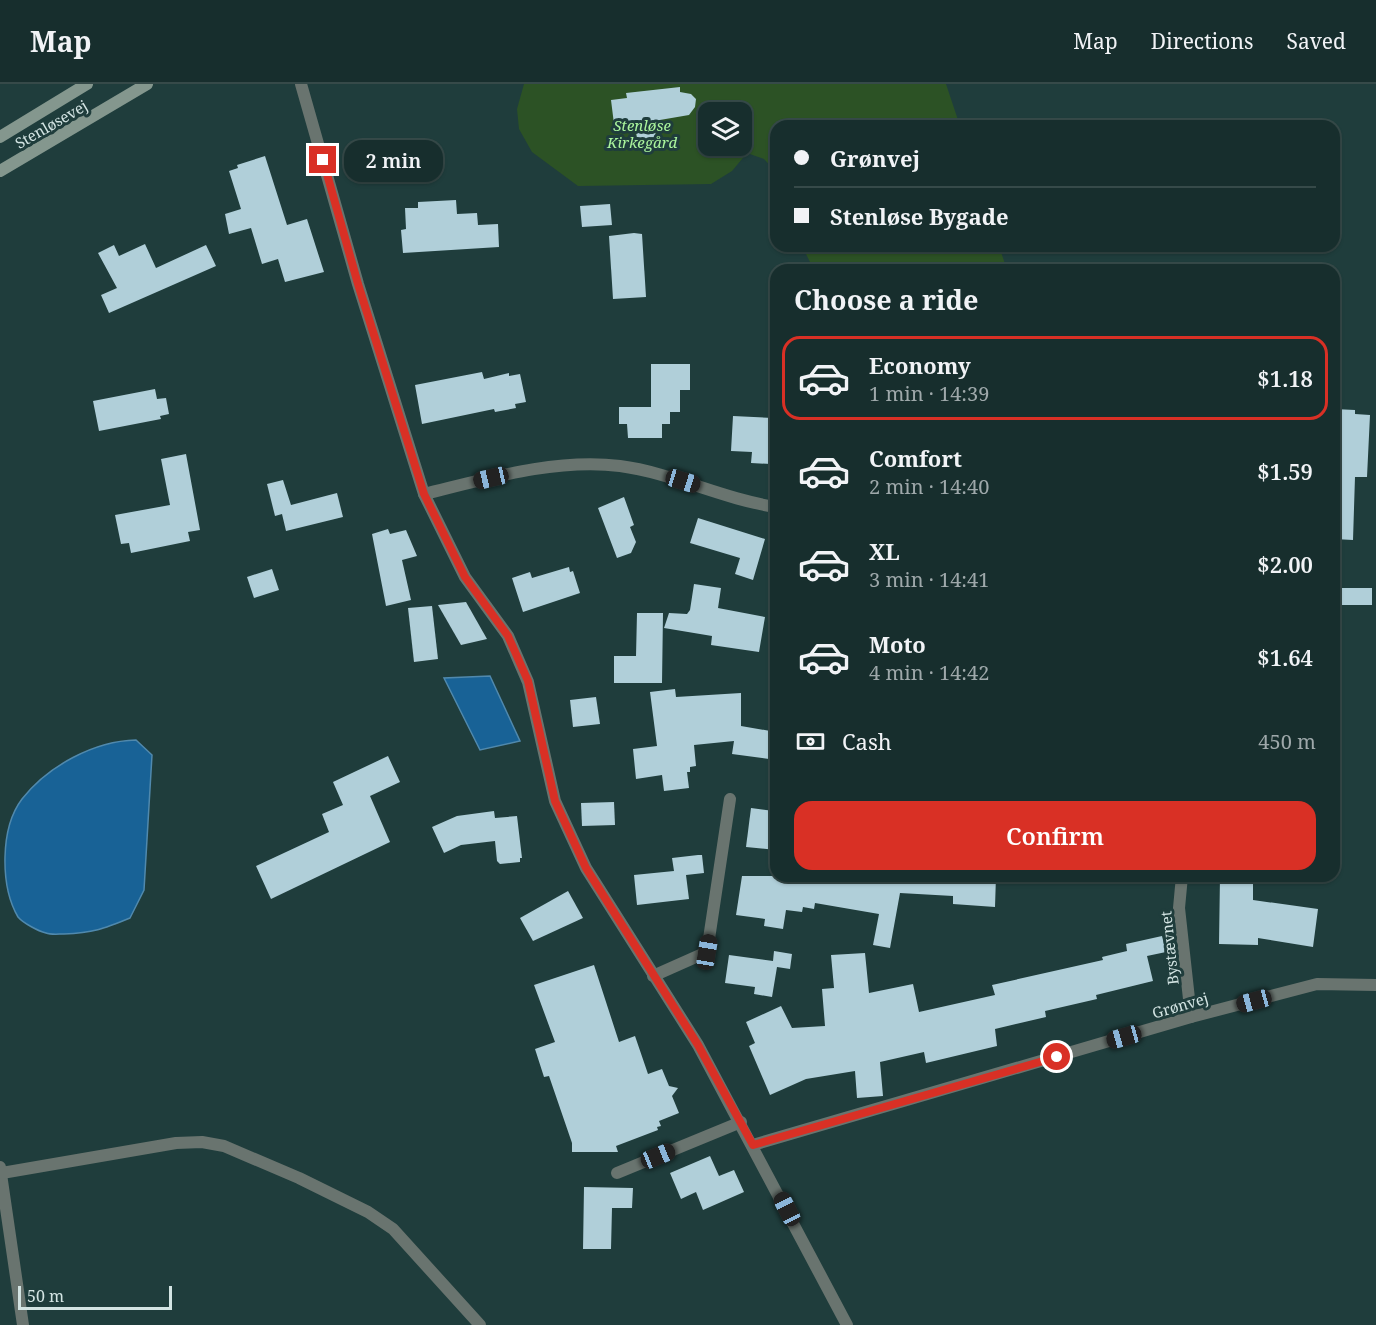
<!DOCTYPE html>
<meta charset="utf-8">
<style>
:root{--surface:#172e2d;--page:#243a39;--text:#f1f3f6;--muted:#9ea8aa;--line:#364a49;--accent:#d93025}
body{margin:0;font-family:"Noto Serif",serif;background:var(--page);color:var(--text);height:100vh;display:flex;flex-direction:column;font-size:22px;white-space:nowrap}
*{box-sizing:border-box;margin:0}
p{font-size:20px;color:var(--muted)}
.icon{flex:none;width:33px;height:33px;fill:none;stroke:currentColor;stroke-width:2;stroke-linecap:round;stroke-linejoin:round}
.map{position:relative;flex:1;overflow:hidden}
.panel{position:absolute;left:770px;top:180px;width:570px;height:618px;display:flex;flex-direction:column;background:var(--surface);border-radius:18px;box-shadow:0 2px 4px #0004,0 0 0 2px var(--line)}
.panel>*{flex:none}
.top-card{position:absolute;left:770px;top:36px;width:570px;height:132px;border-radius:18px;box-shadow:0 2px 4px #0004,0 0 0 2px var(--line);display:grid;align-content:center;height:132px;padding:0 24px;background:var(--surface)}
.tools{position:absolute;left:698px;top:18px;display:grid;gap:12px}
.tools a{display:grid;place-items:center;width:54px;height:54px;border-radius:12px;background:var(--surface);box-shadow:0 2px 4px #0004,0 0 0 2px var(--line);font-size:30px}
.scale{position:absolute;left:18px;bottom:15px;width:154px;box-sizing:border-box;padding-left:6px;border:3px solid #d3e4e3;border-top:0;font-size:16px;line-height:21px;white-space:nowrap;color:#d3e4e3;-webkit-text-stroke:4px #1f3d3c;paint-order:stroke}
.end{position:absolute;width:27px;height:27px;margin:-14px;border:8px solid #d93025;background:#fff;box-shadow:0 0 0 3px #fff}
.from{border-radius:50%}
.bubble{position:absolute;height:42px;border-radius:18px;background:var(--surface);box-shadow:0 2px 4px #0004,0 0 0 2px var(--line);font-size:20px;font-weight:600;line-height:42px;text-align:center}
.car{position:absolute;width:18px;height:36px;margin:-18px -9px;border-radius:8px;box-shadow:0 0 4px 2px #0007;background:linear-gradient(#222 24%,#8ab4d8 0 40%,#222 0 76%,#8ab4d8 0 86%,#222 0)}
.top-card b{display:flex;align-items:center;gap:21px;height:57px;font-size:22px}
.top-card b+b{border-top:2px solid var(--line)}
.top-card i{width:15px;height:15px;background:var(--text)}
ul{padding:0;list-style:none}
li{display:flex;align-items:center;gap:18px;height:84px;margin:0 12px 9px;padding:0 12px;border:3px solid transparent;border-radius:18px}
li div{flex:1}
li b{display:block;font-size:22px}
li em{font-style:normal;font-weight:600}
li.current{border-color:var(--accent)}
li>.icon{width:54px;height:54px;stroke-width:1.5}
h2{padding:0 24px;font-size:27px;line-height:72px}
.pay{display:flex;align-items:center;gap:15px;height:66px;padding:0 24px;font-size:22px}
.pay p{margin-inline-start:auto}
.primary-button{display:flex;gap:12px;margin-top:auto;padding:12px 24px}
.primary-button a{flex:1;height:69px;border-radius:18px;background:var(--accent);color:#fff;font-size:24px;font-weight:600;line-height:69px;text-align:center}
header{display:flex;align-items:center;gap:36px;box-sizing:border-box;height:84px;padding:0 30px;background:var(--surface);border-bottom:2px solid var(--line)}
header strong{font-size:28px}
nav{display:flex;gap:33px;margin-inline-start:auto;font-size:21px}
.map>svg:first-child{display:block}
.green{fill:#2c5225;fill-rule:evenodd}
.water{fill:#186296;stroke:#5089ad;stroke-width:1.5}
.building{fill:#b0cfd9}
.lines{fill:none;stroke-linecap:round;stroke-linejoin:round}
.street{stroke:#69746f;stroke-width:12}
.secondary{stroke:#84978e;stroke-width:12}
.route{stroke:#d93025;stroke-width:8}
.labels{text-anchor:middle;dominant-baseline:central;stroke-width:6;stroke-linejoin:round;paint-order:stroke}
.street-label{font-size:15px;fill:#d3e4e3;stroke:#1f3d3c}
.park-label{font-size:15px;font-style:italic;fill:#abf59d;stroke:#1f3d3c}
</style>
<header>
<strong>Map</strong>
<nav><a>Map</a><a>Directions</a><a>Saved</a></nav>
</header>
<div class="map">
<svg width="1376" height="1241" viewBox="0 0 1376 1241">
<rect width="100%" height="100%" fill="#1f3d3c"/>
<g class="green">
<path d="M524,0h422l14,42h-184l-1,45 -11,-12 -17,-6 -15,18 -21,13 -133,2 -46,-34 -13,-23 -2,-20zM708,28h33v34h-33z"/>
<path d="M802,162h197l8,24h-193z"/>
</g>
<g class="water">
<path d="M490,592l30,65 -40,9 -36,-72z"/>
<path d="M136,656l16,15 -8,135 -14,28c-27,11 -37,15 -66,16 -6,0 -13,1 -18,-1 -8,-2 -23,-10 -28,-16 -18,-31 -18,-89 4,-118 26,-33 72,-58 114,-59z"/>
</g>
<g class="building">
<path d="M680,3v5l11,2 5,5 -1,8 -6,8 -35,6 2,17 -19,2 -2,-18 -21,2 -3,-24 16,-2 -1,-5z"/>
<path d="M265,72l22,69 20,-6 17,53 -39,10 -7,-23 -16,5 -11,-36 -22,6 -4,-20 16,-5 -12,-38 9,-3 -1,-3z"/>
<path d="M456,116l1,14 20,-1 1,12 20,-1 1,23 -96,6 -2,-23 5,-1 -1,-21h13v-6z"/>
<path d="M610,120l2,21 -30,2 -2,-21z"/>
<path d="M634,149l8,1 4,63 -33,2 -4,-63z"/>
<path d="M145,160l11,24 50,-23 10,21 -107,47 -8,-18 16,-7 -19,-35 16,-8 5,11z"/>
<path d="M651,280h39v26h-10v22h-10v12h-8v14h-34l-1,-14h-8v-17h32z"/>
<path d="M482,288l2,7 25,-6v3l11,-2 6,28 -11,2 1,4 -21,4 -1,-3 -72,15 -7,-39z"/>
<path d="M155,305l2,10 9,-1 3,16 -9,2 1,3 -62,12 -6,-30z"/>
<path d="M1334,325l21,1v4l15,1 -3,62h-12l-2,63 -19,-1z"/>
<path d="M733,332l40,2 -2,46 -20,-1 1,-11 -21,-1z"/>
<path d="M186,370l14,76 -12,2 2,9 -59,12 -2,-10 -8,1 -6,-29 55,-10 -9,-46z"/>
<path d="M283,396l8,25 46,-12 6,24 -57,14 -4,-17 -7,2 -8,-32z"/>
<path d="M624,413l10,28 -4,2 6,15 -5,11 -14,5 -19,-50z"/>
<path d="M698,434l67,21 -12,41 -18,-6 5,-16 -50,-15z"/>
<path d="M388,445l2,5 16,-4 11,26 -15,4 9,40 -25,6 -14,-72z"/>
<path d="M569,483l1,5 3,-1 7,22 -57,19 -11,-34 18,-6 2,6z"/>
<path d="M272,485l7,21 -25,8 -7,-21z"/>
<path d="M694,500l27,4 -3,20 47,9 -6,35 -48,-7 1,-9 -48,-8 5,-15 18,1 3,-4z"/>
<rect x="1341" y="504" width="31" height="17"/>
<path d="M466,518l21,37 -26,6 -23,-40z"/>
<path d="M432,522l6,53 -24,3 -6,-54z"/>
<path d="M637,529h26l-1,70h-48v-27h22z"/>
<path d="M675,605l1,8 65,-4v33l35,6v28l-44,-6 2,-13 -40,4 2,21 -6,1v5h-3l2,16 -25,3 -2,-16 -26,4 -3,-30 24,-3 -7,-54z"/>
<path d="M596,613l4,27 -27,3 -3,-27z"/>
<path d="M388,672l12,26 -30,14 20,46 -119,57 -15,-33 73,-34 -7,-18 21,-9 -10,-23z"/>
<path d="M614,718l1,23 -33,1 -1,-23z"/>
<path d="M751,724l23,3 2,39 -30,-3z"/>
<path d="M494,727l1,7 22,-2 5,42h-2v4l-20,2 -3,-3 -2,-20 -34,4 -17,8 -12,-26 25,-11z"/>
<path d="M698,771h4l2,18 -18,2 3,24 -52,6 -3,-30 40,-4 -2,-13z"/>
<path d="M742,792h254l-1,31 -42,-3v-8l-53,-3 -10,55 -17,-3 6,-31 -64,-11 -1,6 -11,-2 -1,5 -16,-2 -3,19 -19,-3 1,-7 -29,-4z"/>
<path d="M1220,792h33v24l65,9 -5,38 -55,-9v7l-39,-1z"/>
<path d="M568,807l15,27 -50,23 -13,-23z"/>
<path d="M1162,852l4,16 -19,4 6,25 -57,14 1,4 -52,12 1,6 -51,12 2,17 -71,17 -2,-11 -44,10 3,34 -26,2 -2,-27 -49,8 -36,16 -21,-49 6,-3 -9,-21 35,-16 11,22 33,-2 -3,-37 12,-1 -3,-33 34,-2 4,40 44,-9 6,28 76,-17 -3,-10 111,-25 -1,-3 25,-6 -1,-7z"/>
<path d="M774,867l18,3 -2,15 -13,-2 -5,30 -18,-3 1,-7 -30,-4 4,-28 44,6z"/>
<path d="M594,881l25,77 16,-6 13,38 14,-5 7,17 9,2 -6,8 7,17 -20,8 2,5 -4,1 1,3 -42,16 2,6h-46v-9l-23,-67 -5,1 -9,-28 20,-7 -21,-57z"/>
<path d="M710,1072l9,20 15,-6 10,22 -41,18 -7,-18 -15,7 -11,-26z"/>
<path d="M584,1103l49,1 -1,20h-20l-1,41h-28z"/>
</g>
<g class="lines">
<g class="street">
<path d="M301,0l57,200 66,210 41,83 43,59 20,46 27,119 31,67 112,177 149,280"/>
<path d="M424,410c62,-15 131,-36 196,-28 53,7 102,33 156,41"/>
<path d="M1182,792l-3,32 12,109"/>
<path d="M653,892l54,-24 23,-153"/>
<path d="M753,1061l438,-128 126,-33 59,1"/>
<path d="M0,1083l23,158"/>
<path d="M2,1089l174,-30 26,-1 22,4 75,32 69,34 25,17 87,96"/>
<path d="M617,1089l124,-51"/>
</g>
<g class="secondary">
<path d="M0,53l87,-53"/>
<path d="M0,87l147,-87"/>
</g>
</g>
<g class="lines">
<path class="route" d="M323,76l35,124 66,210 41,83 43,59 20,45 27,120 31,67 112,177 55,100 304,-88"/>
</g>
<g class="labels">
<g class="street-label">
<text transform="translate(51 40) rotate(-30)">Stenløsevej</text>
<text transform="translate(1169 864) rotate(-96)">Bystævnet</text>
<text transform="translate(1180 921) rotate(-16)">Grønvej</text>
</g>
<g class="park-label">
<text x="642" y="41">Stenløse<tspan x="642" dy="17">Kirkegård</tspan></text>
</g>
</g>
</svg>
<div class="tools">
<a><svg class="icon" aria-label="layers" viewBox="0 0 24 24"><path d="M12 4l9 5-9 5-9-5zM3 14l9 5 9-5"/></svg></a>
</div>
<div class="scale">50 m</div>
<i class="end from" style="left:1057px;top:973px"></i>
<i class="end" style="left:323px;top:76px"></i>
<div class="bubble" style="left:344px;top:56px;width:99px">2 min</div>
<i class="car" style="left:491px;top:394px;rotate:257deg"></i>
<i class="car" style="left:683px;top:397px;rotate:107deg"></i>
<i class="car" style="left:707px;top:868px;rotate:9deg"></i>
<i class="car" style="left:1254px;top:917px;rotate:255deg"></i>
<i class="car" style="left:1124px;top:953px;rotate:254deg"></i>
<i class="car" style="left:658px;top:1072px;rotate:68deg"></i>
<i class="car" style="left:787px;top:1125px;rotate:333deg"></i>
<div class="top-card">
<b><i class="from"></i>Grønvej</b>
<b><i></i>Stenløse Bygade</b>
</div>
<section class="panel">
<h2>Choose a ride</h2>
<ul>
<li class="current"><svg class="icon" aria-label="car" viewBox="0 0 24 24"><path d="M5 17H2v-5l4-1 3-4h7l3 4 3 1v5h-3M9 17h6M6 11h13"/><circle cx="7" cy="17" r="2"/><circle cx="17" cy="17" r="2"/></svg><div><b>Economy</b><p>1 min · 14:39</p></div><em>$1.18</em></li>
<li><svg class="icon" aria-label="car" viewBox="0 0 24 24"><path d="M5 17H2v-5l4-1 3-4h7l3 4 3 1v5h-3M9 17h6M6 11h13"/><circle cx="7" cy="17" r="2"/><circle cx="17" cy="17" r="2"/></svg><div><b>Comfort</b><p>2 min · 14:40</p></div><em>$1.59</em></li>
<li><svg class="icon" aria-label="car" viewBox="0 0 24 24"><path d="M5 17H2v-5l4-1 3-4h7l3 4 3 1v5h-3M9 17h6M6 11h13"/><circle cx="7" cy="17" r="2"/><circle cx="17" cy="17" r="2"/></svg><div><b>XL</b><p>3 min · 14:41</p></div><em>$2.00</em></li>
<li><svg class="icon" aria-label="car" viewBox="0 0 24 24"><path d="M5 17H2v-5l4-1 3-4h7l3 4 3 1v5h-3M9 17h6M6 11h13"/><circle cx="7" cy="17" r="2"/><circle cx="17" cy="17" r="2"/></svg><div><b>Moto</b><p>4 min · 14:42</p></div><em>$1.64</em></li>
</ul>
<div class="pay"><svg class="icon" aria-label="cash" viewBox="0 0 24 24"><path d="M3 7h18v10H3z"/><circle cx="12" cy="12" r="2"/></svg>Cash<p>450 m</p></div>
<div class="primary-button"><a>Confirm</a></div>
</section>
</div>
